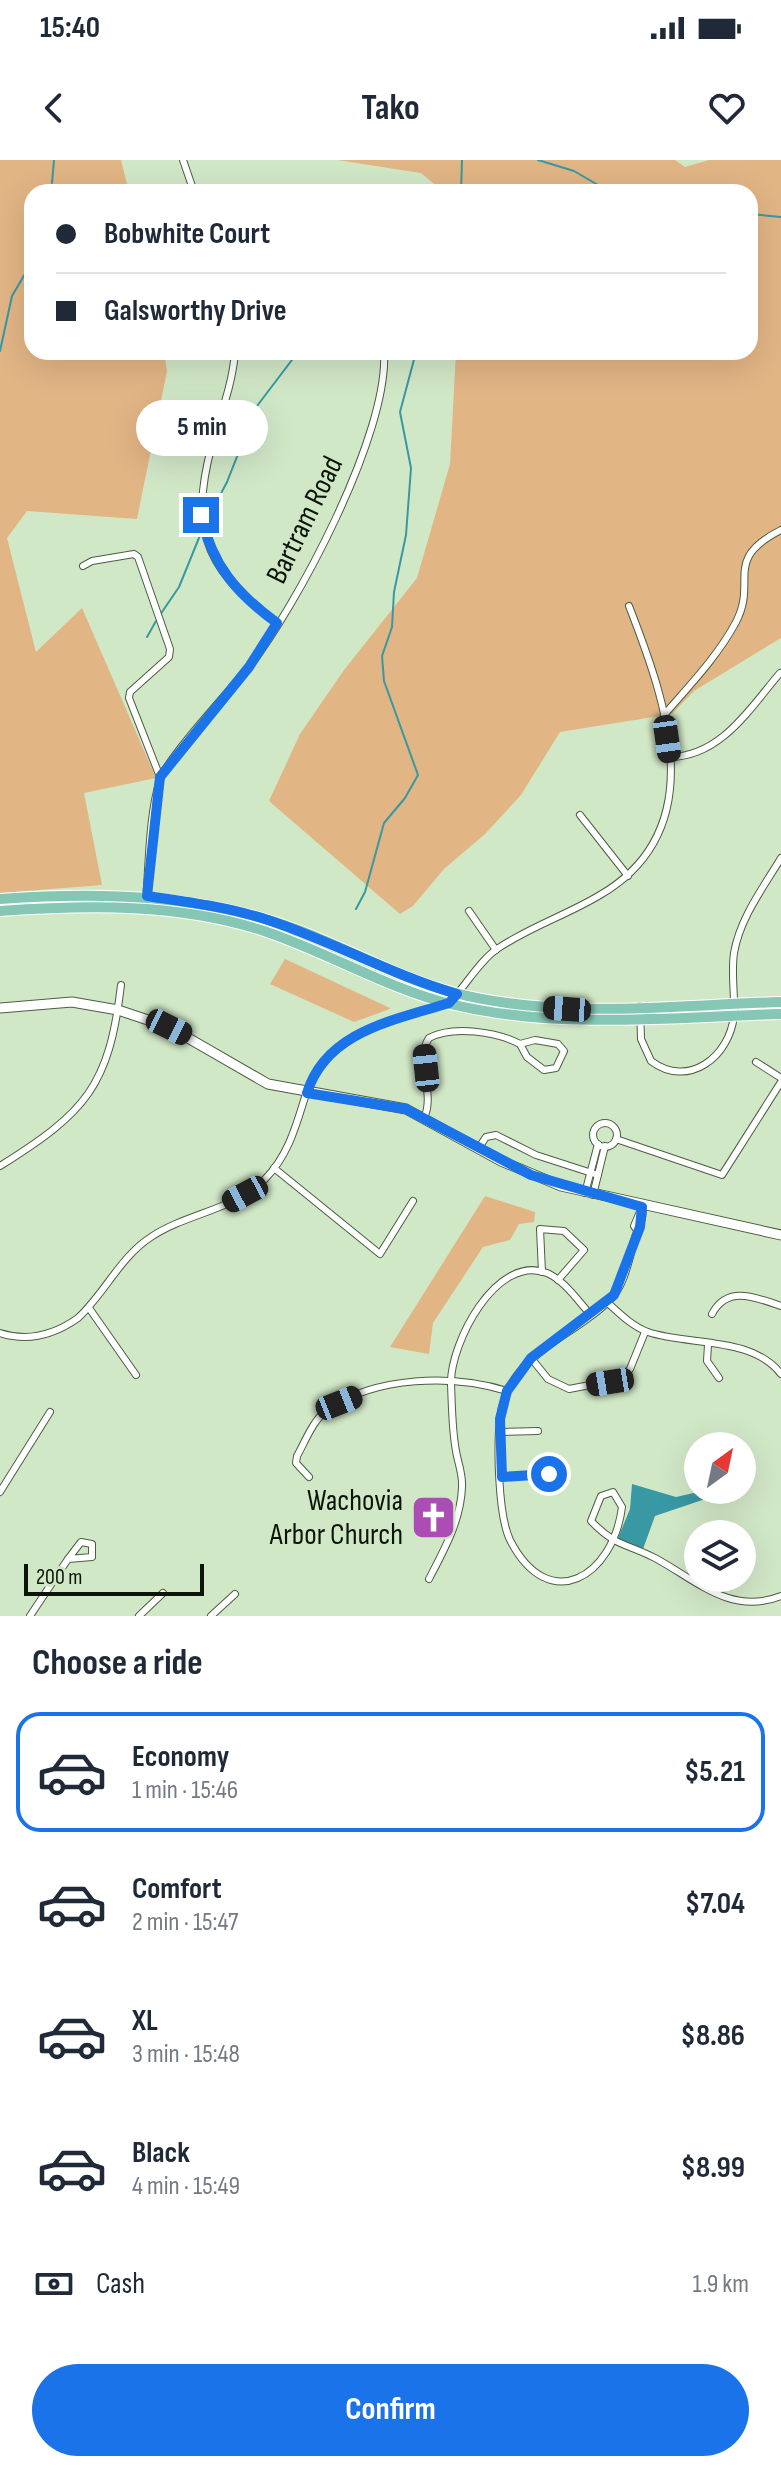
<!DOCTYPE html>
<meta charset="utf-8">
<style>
:root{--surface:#fff;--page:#f2f2f3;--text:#1f2937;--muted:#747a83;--line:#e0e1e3;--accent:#1a73e8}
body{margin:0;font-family:"Sofia Sans Condensed",sans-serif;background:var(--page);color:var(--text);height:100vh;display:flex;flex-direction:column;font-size:30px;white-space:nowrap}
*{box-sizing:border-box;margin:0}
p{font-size:26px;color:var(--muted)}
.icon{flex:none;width:44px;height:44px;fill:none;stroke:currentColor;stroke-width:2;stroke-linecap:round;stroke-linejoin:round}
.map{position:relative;height:1456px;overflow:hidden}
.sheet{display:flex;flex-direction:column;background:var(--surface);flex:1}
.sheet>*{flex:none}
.hud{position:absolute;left:24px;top:24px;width:734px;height:176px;border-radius:24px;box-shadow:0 8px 32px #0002;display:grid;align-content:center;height:176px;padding:0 32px;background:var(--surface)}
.needle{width:52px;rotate:33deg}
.tools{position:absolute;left:684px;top:1272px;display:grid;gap:16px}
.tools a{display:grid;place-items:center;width:72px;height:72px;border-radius:50%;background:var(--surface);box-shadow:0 8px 32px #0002;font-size:40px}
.scale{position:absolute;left:24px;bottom:20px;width:180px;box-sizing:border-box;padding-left:8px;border:4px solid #0d150a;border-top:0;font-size:22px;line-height:28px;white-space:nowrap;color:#0d150a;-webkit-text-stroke:6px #d1e8c7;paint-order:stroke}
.end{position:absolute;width:36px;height:36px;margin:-18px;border:10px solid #1a73e8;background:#fff;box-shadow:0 0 0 4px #fff}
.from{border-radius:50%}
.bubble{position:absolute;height:56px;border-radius:28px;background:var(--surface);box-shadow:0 8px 32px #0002;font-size:26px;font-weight:700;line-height:56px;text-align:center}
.car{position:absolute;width:24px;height:48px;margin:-24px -12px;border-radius:10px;box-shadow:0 0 6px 2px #0007;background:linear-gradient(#222 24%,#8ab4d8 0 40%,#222 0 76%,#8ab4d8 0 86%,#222 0)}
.hud b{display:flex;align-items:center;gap:28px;height:76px;font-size:30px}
.hud b+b{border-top:2px solid var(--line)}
.hud i{width:20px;height:20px;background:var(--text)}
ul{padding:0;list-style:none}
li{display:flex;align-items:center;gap:24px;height:120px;margin:0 16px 12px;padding:0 16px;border:4px solid transparent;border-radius:24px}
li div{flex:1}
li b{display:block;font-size:30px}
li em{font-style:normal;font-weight:700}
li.on{border-color:var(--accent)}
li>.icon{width:72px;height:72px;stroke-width:1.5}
h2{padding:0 32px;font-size:36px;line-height:96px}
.pay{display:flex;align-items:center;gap:20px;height:88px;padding:0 32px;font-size:30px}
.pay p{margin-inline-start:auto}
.action{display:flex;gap:16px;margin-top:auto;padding:16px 32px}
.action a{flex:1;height:92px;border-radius:48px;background:var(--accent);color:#fff;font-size:32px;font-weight:700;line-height:92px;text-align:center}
.status{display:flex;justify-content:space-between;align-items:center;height:56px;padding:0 40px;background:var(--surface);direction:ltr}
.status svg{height:22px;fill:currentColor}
header{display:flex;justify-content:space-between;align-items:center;height:104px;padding:0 32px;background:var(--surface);font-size:36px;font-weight:700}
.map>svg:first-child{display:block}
.green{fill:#e2b585}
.water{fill:#3898a3}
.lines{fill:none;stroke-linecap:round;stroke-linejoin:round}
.stream{stroke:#3898a3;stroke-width:2}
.street-casing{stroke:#4b5e42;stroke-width:8}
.secondary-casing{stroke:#4b5e42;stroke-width:11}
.primary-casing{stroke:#fff;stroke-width:12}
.street{stroke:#fff;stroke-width:6}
.secondary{stroke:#fff;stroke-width:9}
.primary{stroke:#85c6b4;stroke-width:10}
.route{stroke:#1a73e8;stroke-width:10}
.labels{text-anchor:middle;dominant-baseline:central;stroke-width:7;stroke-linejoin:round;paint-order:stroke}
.street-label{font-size:30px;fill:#0d150a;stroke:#d1e8c7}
.poi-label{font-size:30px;fill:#0d150a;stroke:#d1e8c7;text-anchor:end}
</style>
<div class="status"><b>15:40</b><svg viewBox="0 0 49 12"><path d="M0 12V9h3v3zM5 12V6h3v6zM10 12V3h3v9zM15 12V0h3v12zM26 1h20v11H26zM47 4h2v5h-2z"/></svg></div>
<header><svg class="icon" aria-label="back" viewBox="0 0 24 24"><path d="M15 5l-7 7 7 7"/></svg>Tako<svg class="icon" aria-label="heart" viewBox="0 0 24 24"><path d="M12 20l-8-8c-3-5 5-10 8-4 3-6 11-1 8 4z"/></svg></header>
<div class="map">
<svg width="781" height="1456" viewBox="0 0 781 1456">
<rect width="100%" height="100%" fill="#d1e8c7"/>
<g class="green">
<path d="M0,0h121l8,32h-97v160h132l3,19 -30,148 -110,-8 -20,27 29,114 46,-44 74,170 -72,15 18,92 -102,8z"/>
<path d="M337,0h338l10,7 24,-7h72v478l-87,53 -22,23 -112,18 -39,63 -36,39 -41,35 -31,37 -13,8 -131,-113 31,-67 44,-64 73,-92 33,-114 6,-112h294v-160h-306l-23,-19z"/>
<path d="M285,799l105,49v1l-36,13 -84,-38z"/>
<path d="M485,1036l50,16 -1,10 -15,2 -9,16 -27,7 -50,76 -4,31 -39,-7z"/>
</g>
<path class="water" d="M632,1324l44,13 31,-7 13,4 -65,22 -12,33 -25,-11 12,-29z"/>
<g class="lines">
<g class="stream">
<path d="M538,0l36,11 36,21"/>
<path d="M52,23l2,-23"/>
<path d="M461,32l1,-32"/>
<path d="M750,54l31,3"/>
<path d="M0,191l12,-55 20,-34"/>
<path d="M206,362l21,-40 30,-76 41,-54"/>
<path d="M160,455l19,-28 24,-59"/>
<path d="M147,477l9,-16"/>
<path d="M356,749l9,-17 19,-69 21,-25 13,-23 -34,-94 -2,-25 10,-29 2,-35 12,-57 5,-67 -11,-56 16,-60"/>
</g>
<defs>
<g id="street">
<path d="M183,0l11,32"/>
<path d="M235,192c-2,27 -11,53 -19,78 -27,92 -18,135 61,193"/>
<path d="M83,406l9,-5 42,-7 4,3 32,92 -1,8 -39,35 -1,6 31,79"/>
<path d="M664,555c25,-29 54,-59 72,-93 22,-42 -14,-62 45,-92"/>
<path d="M669,597c52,0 81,-49 111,-84"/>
<path d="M580,655l48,61"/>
<path d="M146,741c3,-36 3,-87 14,-121 5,-19 69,-89 86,-109 51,-64 143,-238 138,-319"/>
<path d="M469,751l27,39"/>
<path d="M457,834c12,-14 25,-35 40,-45 32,-22 70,-34 103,-54 112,-65 67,-191 29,-289"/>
<path d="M640,846l1,33 10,22c37,28 79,-4 83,-46 1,-20 -3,-42 0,-62 6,-35 29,-65 47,-95"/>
<path d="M535,880l23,4 6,7 -8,17 -12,2 -17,-13 -7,-13z"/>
<path d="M756,902l25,16"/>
<path d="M424,958c12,-25 -10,-58 5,-80 24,-13 68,-6 91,6"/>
<circle cx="605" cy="975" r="12"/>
<path d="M616,979l106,36 59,-93"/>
<path d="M478,989l8,-12 10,-2 40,20 62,20"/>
<path d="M0,1006c86,-54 109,-79 121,-181"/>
<path d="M274,1008l106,86 33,-53"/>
<path d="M585,1033l13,-49"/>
<path d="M593,1035l12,-49"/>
<path d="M642,1047c3,12 -5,22 -8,34 -5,19 -10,47 -26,61 -40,38 -101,53 -108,117 -3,28 -2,96 10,121 39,76 103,37 112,-33l-9,-15 -12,4 -10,25c25,26 35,22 64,37 41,22 76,58 126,38"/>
<path d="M637,1070l-3,-4 8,-19"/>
<path d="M542,1112l-2,-43 24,2 20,19 -26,30"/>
<path d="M608,1143c11,10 25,24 40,29 41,14 104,4 133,42"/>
<path d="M89,1148l47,67"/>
<path d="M712,1154c15,-29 43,-17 69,-8"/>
<path d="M0,1173c28,9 54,2 78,-15 27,-25 42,-61 73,-81 36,-24 84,-27 114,-58 23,-23 31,-53 40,-82 21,-65 84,-75 141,-93"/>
<path d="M708,1185l-1,16 12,17"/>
<path d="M531,1198l17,21 21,10 52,-10 9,-10 15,-37"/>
<path d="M499,1272l39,-1"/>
<path d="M309,1317l-13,-14 1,-7c8,-14 16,-36 30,-46 49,-34 126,-36 180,-19"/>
<path d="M502,1317l47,-3"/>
<path d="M0,1332l50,-80"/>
<path d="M429,1419c15,-29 32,-59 33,-92 1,-12 -4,-24 -6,-36 -4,-21 -4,-45 -5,-67 -1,-40 45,-131 96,-111 17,7 31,28 44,42"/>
<path d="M30,1456l38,-57 13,-17 11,2v13l-24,2"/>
<path d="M139,1456l24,-23"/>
<path d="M211,1456l24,-22"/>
</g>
<path id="secondary" d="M0,848l72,-6 46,8 51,17 99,57 138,25 95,52 60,25 220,49"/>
<g id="primary">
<path d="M0,739c102,-7 202,-5 298,31 53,20 102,49 157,63 106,27 218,12 326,9"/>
<path d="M0,751c88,-6 179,-8 264,20 63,21 120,56 186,73 108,26 220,13 331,10"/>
</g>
</defs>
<use href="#street" class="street-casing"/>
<use href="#secondary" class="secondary-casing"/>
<use href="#primary" class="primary-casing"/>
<use href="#street" class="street"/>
<use href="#secondary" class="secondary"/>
<use href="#primary" class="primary"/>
</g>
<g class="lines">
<path class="route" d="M201,355c11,50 35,78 76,108l-28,44 -89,110 -13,119c41,6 81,11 121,24 64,21 124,55 189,74l-8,9c-54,17 -123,28 -142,90l99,16 125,66 111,32 -2,20 -26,68 -83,63 -24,33 -7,28 2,58 47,-3"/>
</g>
<defs>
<symbol id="church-square" viewBox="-11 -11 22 22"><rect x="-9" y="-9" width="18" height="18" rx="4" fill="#ac4db6" stroke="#d1e8c7"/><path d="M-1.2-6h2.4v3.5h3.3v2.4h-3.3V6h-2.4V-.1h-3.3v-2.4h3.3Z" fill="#fff"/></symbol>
</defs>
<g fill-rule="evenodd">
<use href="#church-square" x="408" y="1332" width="51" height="51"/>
</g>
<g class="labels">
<g class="street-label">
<text transform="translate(305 360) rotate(-64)">Bartram Road</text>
</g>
<g class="poi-label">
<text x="403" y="1341">Wachovia<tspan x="403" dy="34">Arbor Church</tspan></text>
</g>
</g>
</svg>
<div class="tools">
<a><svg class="needle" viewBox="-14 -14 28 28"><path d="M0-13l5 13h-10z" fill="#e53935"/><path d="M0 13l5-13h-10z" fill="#747a83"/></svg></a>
<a><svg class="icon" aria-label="layers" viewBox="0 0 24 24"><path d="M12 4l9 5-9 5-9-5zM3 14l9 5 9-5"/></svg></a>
</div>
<div class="scale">200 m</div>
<i class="end from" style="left:549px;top:1314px"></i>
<i class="end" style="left:201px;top:355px"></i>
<div class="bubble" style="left:136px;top:240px;width:132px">5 min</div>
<i class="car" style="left:667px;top:579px;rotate:172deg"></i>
<i class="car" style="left:567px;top:849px;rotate:274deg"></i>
<i class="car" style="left:169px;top:867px;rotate:116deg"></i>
<i class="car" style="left:426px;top:908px;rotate:354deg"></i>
<i class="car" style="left:245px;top:1034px;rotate:242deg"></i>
<i class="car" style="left:610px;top:1222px;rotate:261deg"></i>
<i class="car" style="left:339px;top:1243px;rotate:68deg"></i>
<div class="hud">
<b><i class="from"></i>Bobwhite Court</b>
<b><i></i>Galsworthy Drive</b>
</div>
</div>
<section class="sheet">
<h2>Choose a ride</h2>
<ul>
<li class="on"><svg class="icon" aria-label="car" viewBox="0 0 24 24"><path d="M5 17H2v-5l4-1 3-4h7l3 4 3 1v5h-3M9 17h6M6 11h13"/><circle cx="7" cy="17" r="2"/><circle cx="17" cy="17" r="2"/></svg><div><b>Economy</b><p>1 min · 15:46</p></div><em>$5.21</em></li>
<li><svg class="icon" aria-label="car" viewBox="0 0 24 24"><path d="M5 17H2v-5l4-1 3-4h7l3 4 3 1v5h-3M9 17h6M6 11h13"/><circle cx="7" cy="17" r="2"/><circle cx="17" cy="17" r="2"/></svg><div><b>Comfort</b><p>2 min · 15:47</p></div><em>$7.04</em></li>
<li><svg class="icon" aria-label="car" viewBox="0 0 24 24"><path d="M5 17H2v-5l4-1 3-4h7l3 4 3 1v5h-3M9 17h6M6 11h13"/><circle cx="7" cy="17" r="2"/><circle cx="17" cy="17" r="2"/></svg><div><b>XL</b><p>3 min · 15:48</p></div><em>$8.86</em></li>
<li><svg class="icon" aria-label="car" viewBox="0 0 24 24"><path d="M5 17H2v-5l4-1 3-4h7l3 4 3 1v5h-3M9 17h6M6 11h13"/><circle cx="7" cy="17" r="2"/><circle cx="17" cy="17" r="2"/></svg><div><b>Black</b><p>4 min · 15:49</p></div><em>$8.99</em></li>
</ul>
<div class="pay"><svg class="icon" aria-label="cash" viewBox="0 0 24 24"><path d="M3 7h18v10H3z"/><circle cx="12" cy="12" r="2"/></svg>Cash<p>1.9 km</p></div>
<div class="action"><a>Confirm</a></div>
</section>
